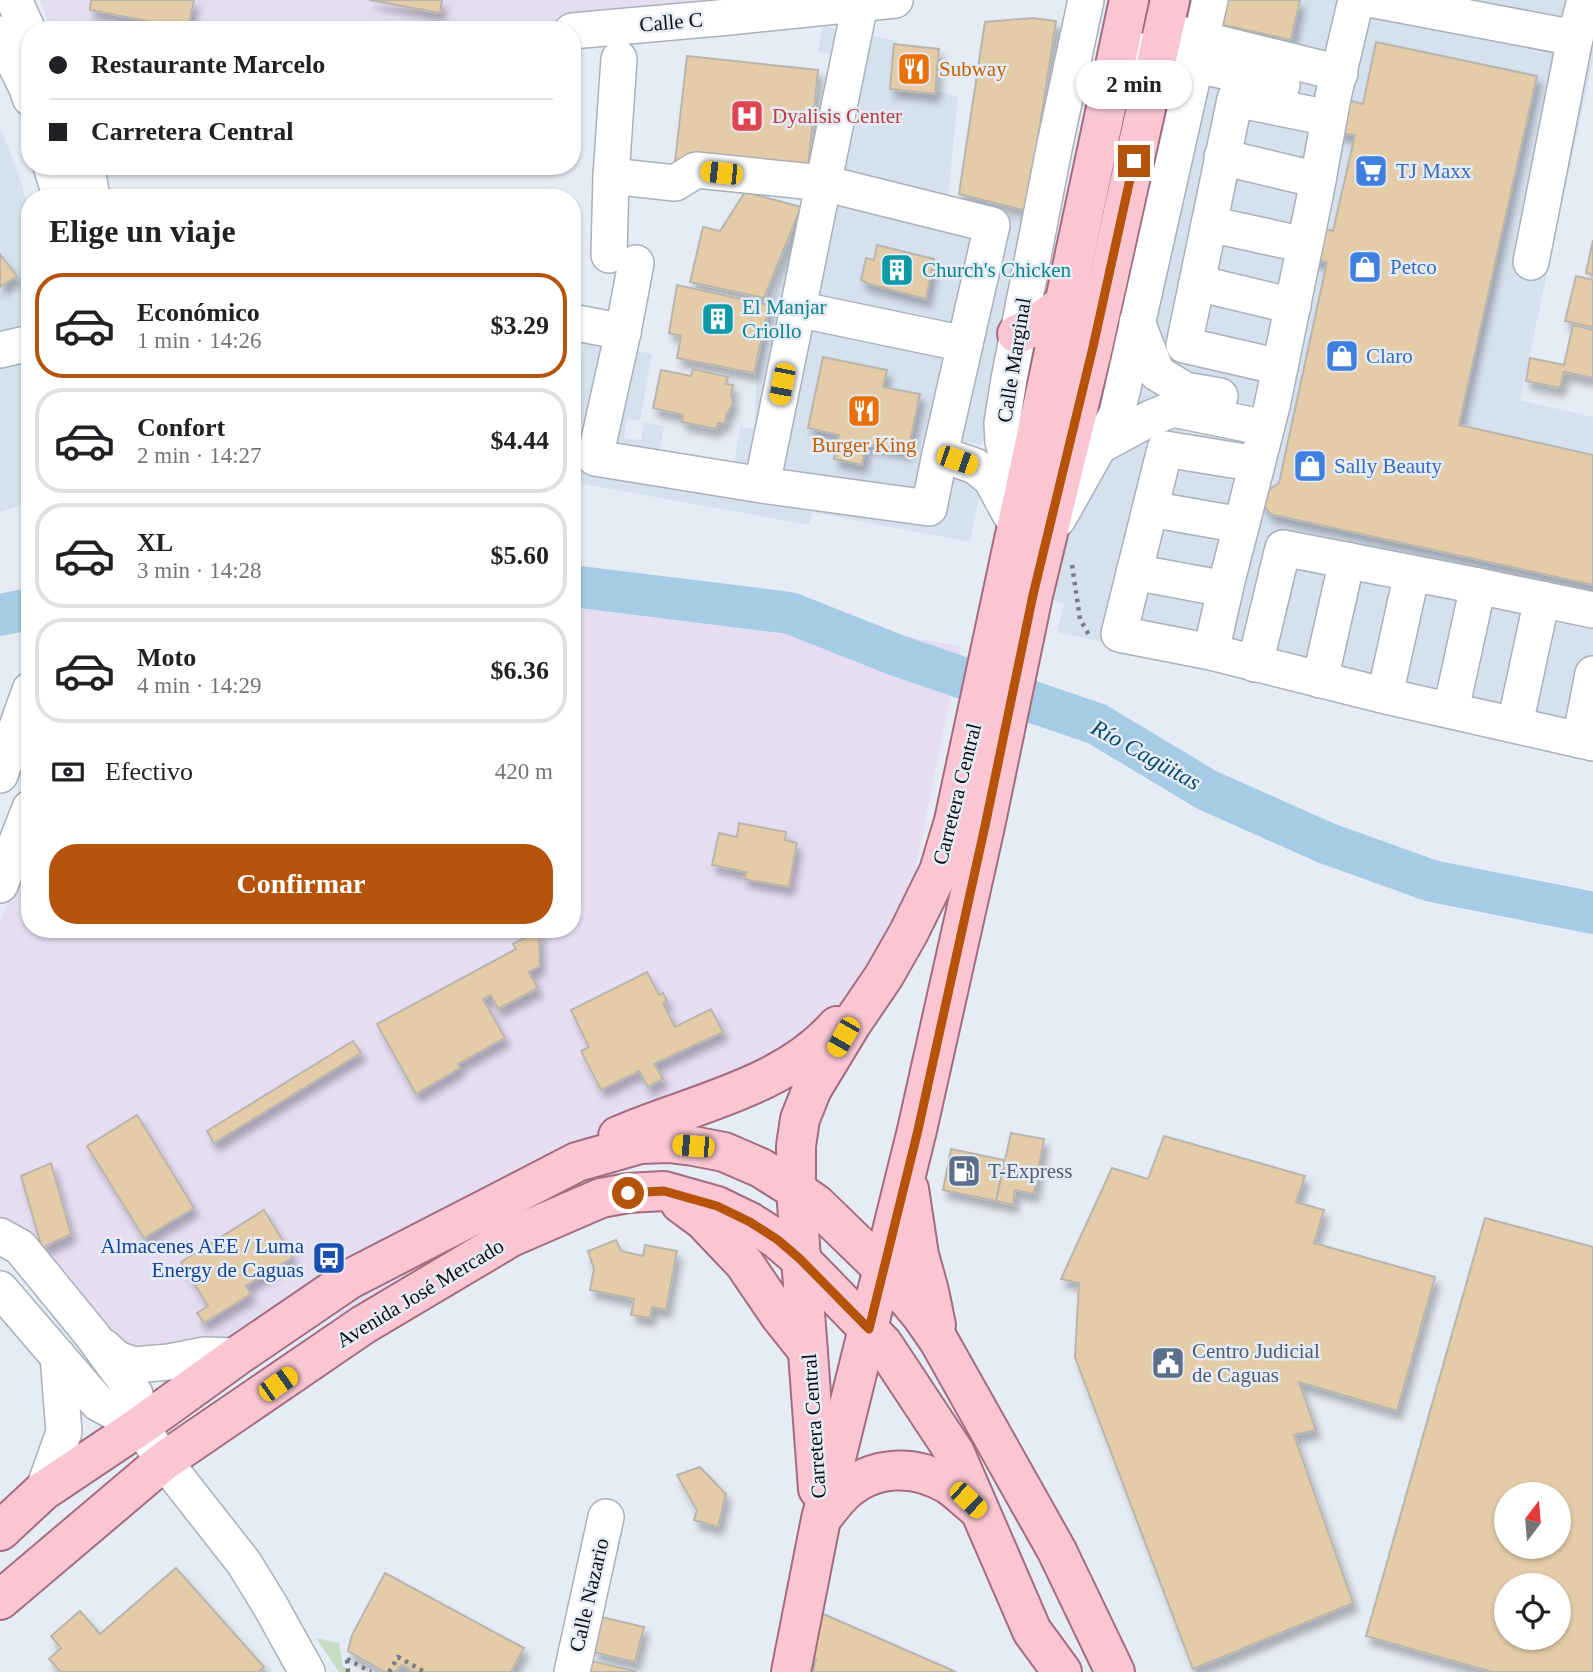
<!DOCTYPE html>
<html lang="es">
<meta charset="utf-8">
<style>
:root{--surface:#fff;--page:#f6f6f6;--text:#202124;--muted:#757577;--line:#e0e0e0;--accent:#b45309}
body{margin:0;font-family:Georgia,serif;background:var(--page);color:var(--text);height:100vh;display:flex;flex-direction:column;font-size:26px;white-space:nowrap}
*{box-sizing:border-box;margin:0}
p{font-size:23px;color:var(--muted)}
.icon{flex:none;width:38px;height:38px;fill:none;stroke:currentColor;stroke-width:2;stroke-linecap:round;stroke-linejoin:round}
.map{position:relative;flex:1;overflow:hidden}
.side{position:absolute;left:21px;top:189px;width:560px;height:749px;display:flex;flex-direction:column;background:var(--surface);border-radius:28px;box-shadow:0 2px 5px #0004}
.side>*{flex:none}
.guide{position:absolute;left:21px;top:21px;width:560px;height:154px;border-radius:28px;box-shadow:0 2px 5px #0004;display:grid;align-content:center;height:154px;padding:0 28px;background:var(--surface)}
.needle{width:46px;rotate:16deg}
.controls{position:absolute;left:1494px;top:1482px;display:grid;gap:14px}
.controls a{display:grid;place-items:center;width:77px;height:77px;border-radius:50%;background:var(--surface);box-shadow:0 2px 5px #0004;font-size:35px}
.end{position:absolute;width:32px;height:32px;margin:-16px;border:9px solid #b45309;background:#fff;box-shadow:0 0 0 4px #fff}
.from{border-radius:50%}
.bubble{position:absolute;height:49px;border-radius:24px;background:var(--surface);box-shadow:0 2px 5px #0004;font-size:23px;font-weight:600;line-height:49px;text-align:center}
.car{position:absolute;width:21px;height:42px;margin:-21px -10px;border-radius:9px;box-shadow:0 0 5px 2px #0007;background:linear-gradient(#f5c518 24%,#345 0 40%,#f5c518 0 76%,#345 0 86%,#f5c518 0)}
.guide b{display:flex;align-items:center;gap:24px;height:66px;font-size:26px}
.guide b+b{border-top:2px solid var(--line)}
.guide i{width:18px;height:18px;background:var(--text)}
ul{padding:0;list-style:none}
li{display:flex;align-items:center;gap:21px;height:105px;margin:0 14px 10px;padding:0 14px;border:4px solid var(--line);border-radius:28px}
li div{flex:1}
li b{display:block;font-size:26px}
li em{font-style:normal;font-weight:600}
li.selected{border-color:var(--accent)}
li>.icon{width:63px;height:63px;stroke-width:1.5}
h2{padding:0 28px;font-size:32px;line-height:84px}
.pay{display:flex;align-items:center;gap:18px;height:77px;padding:0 28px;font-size:26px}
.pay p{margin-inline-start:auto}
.action{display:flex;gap:14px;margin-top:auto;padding:14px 28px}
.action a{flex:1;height:80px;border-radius:28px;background:var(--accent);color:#fff;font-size:28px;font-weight:600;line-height:80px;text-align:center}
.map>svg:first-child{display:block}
.built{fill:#d6e1f0}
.industrial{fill:#e5def3}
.green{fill:#c7dcc4}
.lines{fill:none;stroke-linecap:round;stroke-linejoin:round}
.river{stroke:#a6cbe5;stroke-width:42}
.building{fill:#e4cca8;stroke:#bab5ac;stroke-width:2;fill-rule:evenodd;filter:url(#shadow)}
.minor-casing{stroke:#aab0b9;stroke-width:38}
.major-casing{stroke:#a46d7d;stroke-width:42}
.path{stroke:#797d83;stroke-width:4.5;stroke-dasharray:3.5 5;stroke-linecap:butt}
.minor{stroke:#fff;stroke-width:35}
.major{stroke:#fac6d4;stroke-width:38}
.route{stroke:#b45309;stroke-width:9}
.labels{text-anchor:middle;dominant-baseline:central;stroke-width:5;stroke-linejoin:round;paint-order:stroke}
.street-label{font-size:21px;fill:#0d0f12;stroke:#e6ecf5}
.food-label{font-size:21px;fill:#c56008;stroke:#e6ecf5;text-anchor:start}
.health-label{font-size:21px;fill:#be3a42;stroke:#e6ecf5;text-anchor:start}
.shop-label{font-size:21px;fill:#366cbe;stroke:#e6ecf5;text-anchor:start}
.culture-label{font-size:21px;fill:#0d838f;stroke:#e6ecf5;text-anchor:start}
.service-label{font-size:21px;fill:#4e5e75;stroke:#e6ecf5;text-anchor:start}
.transit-label{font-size:21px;fill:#164399;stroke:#e6ecf5;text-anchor:end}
.water-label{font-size:23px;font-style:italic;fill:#084b6d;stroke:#e6ecf5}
</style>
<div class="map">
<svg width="1593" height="1672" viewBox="0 0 1593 1672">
<defs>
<filter id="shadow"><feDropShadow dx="4.5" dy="8" stdDeviation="3.5" flood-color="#0004"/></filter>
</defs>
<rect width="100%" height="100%" fill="#e6ecf5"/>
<g class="built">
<path d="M1184,0h409v60l-73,340 73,17v334l-536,-119 7,-29 -12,-3z"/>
<path d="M823,26l75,15 -7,41 67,14 -10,104 78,20 -43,225 -25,-5 25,38 -13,64 -158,-30 -3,13 -237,-43v-72l13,-69 67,13 -12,67 -13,-2 -3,19 17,2 3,-18 20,4 -4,23 74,13 6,-35 15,2 1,-55 15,-68 30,-99 7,-39 38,-111 -28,-5z"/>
<path d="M0,127l19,48 11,41v287l-30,9z"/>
</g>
<g class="industrial">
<path d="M40,0h854l-322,30h-521z"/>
<path d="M572,581l389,65 -47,229 -73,153 -200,101 -105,79 -195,106 -208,45 -133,-135v-303l30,-79v87h542z"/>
</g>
<path class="green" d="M316,1638l23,5 4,23 8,6h-12z"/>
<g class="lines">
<g class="river">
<path d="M572,586l218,27 106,42 201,69 110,66 119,53 106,38 161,32"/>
<path d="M0,615l30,-6"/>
</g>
</g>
<g class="building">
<path d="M91,0h103l-6,29 -98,-19z"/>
<path d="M369,0h73l-2,13z"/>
<path d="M1220,0h80l-9,40 -76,-17z"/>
<path d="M1033,18l23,3 -29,190 -68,-17 26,-172z"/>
<path d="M1376,42l161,34 -78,349 134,30v130l-323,-71 -12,-17 21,-14 48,-221 -17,-3 6,-32 17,4 22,-96 -18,-2 7,-34 19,5z"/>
<path d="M894,44l45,5 -4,45 -45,-5z"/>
<path d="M687,56l131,14 -11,106 -132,-14z"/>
<path d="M745,192l56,15 -37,91 -74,-16 13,-55 17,4z"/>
<path d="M1593,240v35l-7,-2z"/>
<path d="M877,245l57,14 -8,40 -57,-15 -8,-4 5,-22 8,2z"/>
<path d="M0,254l17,22 -17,11z"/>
<path d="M1576,276l17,4v47l-28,-6z"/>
<path d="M677,285l92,20 -15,68 -77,-15 4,-22 -12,-3z"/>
<path d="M1573,325l20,5v48l-29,-6 -4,16 -34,-7 4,-23 34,7z"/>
<path d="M823,357l64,13 -4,17 37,7 -12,58 -42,-8 -4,21 -28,-6 5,-24 -31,-7z"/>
<path d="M693,369l35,8 -2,7 7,1 -2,9 2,9 -7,13 -1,8 -7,-1 -2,6 -34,-7 1,-7 -30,-7 8,-38 30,6z"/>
<path d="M739,823l47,9 -1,8 12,3 -8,44 -45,-8 2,-7 -34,-7 7,-32 18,4z"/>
<path d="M539,930l1,36 -11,6 9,16 -40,21 -7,-14 -8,4 22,39 -47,26 2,4 -44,26 -39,-70 139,-75 -3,-5z"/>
<path d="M647,972l12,23 4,-2 4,8 -4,2 12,24 36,-18 12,23 -69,32 9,15 -15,8 -9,-16 -38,19 -20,-39 8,-4 -18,-37z"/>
<path d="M353,1041l8,12 -147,90 -7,-12z"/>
<path d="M137,1115l57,93 -50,30 -57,-92z"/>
<path d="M1011,1133l33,6 -10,55 -19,-4 -2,15 -17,-4z"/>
<path d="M1164,1136l141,40 -9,26 28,8 -10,33 121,34 -38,134 -98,-29 17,48 -22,5 59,168 -160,66 -118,-312 4,-74 -18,-4 51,-111 36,11z"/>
<path d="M951,1149l53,11 -8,41 -53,-11z"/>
<path d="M51,1163l20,71 -29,14 -21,-72z"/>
<path d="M264,1210l29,47 -47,29 5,8 -47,29 -7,-10 11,-7 -27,-44z"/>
<path d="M1485,1218l108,29v425h-101l-126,-36zM1507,1494h52v53h-52zM1507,1586h52v52h-52z"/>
<path d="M616,1240l5,11 22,5 2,-11 32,6 -11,59 -14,-3 -2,11 -19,-3 3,-16 -44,-9 4,-21 -6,-18z"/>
<path d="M700,1467l26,27 -8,33 -24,-7 3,-10 -20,-35z"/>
<path d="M176,1568l88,99 -6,5h-197l-12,-13 12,-11 -10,-12 29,-25 20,23z"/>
<path d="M385,1573l139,75 -13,24h-97l-12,-7 -7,7h-10l-37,-21 4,-16z"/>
<path d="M821,1613l62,27 73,32h-143l3,-13 -6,-1z"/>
<path d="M601,1617l43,10 -9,35 -42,-10z"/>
<path d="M592,1661l43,10v1h-45z"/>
</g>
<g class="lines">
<defs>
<g id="minor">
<path d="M14,0l16,35"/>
<path d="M1356,0l-23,97 -17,94 -44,215 -45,175 -16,71 179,45 203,46"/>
<path d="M1375,0l200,38"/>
<path d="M572,31l157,-14 166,-17"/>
<path d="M0,34l27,54 3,10"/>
<path d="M1180,34l160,39"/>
<path d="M1119,46l163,39"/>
<path d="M1222,157l96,23"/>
<path d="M51,166l10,32"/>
<path d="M84,166l5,14 3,18"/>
<path d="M611,176l8,-117"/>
<path d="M1209,224l96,21"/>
<path d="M609,255l2,-79 64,7 21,-13 127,13 169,42 -27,119 -168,-35"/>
<path d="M1531,262l44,-224 10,-38"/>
<path d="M1197,283l96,23"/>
<path d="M572,322l51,10 -28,126 167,27 167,23 11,-54 25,-110"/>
<path d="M1137,322l20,51 28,17 35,6"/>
<path d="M623,332l13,-69"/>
<path d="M0,350l30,-7"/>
<path d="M1280,367l-96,-22 51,-246 94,19"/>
<path d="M1099,446l52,-28 22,-9 93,19"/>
<path d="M940,454l35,12 16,13 19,35"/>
<path d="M762,485l98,-481"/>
<path d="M1150,509l91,16"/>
<path d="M1012,515l3,-26 -12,-47 -1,-19 7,-44 46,-235 31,-144"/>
<path d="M1058,519l59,-105 93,-414"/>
<path d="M1134,572l91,17"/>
<path d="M1211,652l-92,-18 46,-185 92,15"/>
<path d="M1255,664l28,-116 195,38 115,24"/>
<path d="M1320,680l27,-120"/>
<path d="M1385,695l27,-122"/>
<path d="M1451,710l27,-124"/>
<path d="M1515,724l27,-125"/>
<path d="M1580,740l13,-66"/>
<path d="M0,775l30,-85"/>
<path d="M0,885l30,-77"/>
<path d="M0,1236l20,11 72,88 43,59 5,32"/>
<path d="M0,1289l98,114 42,23 24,35 80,102 27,44 36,65"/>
<path d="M104,1347l13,12 17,6 35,-3 36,-7 32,1"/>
<path d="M43,1491l21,-59 -6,-76"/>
<path d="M572,1672l34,-155"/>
</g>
<g id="major">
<path d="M1017,334l14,-6 33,-24"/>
<path d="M618,1136c73,-32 165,-48 219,-110"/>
<path d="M909,1189l10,66 10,36 7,34"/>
<path d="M680,1203l23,17 41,43 36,53 28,35"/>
<path d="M818,1489l-22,-299v-44l4,-27 12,-30 40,-66 32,-47 25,-44 30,-61 15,-50 175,-821"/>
<path d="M822,1518c7,-9 14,-18 21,-25 30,-28 72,-29 106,-8 10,7 19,16 29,24"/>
<path d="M0,1531l43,-40 97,-65 97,-70 113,-77 227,-117 63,-18 29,-1 24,3 31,6 37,16 35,22 20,14 66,64 39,47 18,26 118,210 58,121"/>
<path d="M0,1600l164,-139 199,-136 148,-88 90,-39 27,-5 36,-2 53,15 33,16 28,18 22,19 83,85 72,109 77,178 30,41"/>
<path d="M791,1672l30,-153 96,-389 68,-304 48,-231 60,-248 77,-347"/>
</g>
</defs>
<use href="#minor" class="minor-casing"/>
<use href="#major" class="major-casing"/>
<g class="path">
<path d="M1072,565l8,54 10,18"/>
<path d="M347,1659l24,13"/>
<path d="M347,1660l1,12"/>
<path d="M389,1672l9,-15 27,15"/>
</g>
<use href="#minor" class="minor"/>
<use href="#major" class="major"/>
</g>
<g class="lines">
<path class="route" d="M628,1193l36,-2 53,15 33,16 28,18 22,19 69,70 49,-199 67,-304 48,-231 60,-248 41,-186"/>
</g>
<defs>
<symbol id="restaurant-square" viewBox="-11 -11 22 22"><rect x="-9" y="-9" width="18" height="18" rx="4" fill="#e8710a" stroke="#e6ecf5"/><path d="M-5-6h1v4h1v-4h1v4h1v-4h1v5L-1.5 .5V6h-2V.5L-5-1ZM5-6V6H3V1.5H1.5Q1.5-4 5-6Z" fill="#fff"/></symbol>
<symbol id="hospital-square" viewBox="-11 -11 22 22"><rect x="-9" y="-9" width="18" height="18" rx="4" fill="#e0444e" stroke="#e6ecf5"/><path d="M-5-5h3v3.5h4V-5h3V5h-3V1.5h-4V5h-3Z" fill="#fff"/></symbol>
<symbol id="supermarket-square" viewBox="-11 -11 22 22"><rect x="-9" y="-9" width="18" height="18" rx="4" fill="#3f7fe0" stroke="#e6ecf5"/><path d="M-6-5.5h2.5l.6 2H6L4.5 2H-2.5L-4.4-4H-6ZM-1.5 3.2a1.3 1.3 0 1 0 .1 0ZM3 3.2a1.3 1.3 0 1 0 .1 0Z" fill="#fff"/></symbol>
<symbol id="shop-square" viewBox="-11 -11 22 22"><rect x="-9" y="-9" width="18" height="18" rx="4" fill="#3f7fe0" stroke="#e6ecf5"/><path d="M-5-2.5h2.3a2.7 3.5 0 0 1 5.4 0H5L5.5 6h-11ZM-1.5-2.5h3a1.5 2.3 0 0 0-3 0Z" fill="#fff"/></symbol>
<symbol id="building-square" viewBox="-11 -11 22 22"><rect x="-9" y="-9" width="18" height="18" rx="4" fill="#0f9aa8" stroke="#e6ecf5"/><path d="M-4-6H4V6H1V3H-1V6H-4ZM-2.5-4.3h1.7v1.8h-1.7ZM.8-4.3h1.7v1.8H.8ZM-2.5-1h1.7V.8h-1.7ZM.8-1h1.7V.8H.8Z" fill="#fff"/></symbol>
<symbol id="fuel-square" viewBox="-11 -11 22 22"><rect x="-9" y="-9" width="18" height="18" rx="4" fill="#5c6f8a" stroke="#e6ecf5"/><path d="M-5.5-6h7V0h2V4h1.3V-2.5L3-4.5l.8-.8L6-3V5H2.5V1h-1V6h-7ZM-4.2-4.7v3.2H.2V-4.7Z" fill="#fff"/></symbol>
<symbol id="bus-square" viewBox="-11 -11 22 22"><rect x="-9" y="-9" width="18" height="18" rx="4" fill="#1a4fb4" stroke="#e6ecf5"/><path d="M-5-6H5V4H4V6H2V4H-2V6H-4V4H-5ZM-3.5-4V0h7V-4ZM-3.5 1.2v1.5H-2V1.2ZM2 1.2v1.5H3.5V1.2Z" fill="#fff"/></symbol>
<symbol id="civic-square" viewBox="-11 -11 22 22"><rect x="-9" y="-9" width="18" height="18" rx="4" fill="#5c6f8a" stroke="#e6ecf5"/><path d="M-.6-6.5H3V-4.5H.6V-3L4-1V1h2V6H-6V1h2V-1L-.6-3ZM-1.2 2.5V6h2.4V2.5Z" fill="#fff"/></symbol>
</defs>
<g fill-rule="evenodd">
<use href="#restaurant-square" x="895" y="50" width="38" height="38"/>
<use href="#hospital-square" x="728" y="97" width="38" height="38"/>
<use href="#supermarket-square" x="1352" y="152" width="38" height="38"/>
<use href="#shop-square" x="1346" y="248" width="38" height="38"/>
<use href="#building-square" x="878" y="251" width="38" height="38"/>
<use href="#building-square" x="699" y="300" width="38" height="38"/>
<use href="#shop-square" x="1323" y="337" width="38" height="38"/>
<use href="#restaurant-square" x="845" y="392" width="38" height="38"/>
<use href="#shop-square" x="1291" y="447" width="38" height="38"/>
<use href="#fuel-square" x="945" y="1152" width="38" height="38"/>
<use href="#bus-square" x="310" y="1239" width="38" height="38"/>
<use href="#civic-square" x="1149" y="1344" width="38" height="38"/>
</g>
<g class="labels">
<g class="street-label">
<text transform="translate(671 22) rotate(-5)">Calle C</text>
<text transform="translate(1014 360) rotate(-81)">Calle Marginal</text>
<text transform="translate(957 794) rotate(-76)">Carretera Central</text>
<text transform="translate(420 1293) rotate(-31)">Avenida José Mercado</text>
<text transform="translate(814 1426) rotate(-94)">Carretera Central</text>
<text transform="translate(589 1595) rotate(-77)">Calle Nazario</text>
</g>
<g class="food-label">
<text x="939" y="69">Subway</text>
<text x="864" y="445" text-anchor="middle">Burger King</text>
</g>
<g class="health-label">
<text x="772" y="116">Dyalisis Center</text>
</g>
<g class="shop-label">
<text x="1396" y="171">TJ Maxx</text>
<text x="1390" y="267">Petco</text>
<text x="1366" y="356">Claro</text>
<text x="1334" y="466">Sally Beauty</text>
</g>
<g class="culture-label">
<text x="922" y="270">Church's Chicken</text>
<text x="742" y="307">El Manjar<tspan x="742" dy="24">Criollo</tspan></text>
</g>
<g class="service-label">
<text x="988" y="1171">T-Express</text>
<text x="1192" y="1351">Centro Judicial<tspan x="1192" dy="24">de Caguas</tspan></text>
</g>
<g class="transit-label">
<text x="304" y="1246">Almacenes AEE / Luma<tspan x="304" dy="24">Energy de Caguas</tspan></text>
</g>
<g class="water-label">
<text transform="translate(1146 755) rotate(29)">Río Cagüitas</text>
</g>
</g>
</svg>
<div class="controls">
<a><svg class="needle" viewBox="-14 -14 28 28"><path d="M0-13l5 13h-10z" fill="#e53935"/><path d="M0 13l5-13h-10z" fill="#757577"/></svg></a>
<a><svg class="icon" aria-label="locate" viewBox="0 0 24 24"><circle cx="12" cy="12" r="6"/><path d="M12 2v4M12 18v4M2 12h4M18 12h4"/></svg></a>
</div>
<i class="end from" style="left:628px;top:1193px"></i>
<i class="end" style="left:1134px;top:161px"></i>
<div class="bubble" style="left:1076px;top:60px;width:116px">2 min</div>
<i class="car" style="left:721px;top:173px;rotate:276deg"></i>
<i class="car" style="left:782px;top:384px;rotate:191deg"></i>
<i class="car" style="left:957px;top:460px;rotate:109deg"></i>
<i class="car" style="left:843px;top:1037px;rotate:210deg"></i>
<i class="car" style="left:693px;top:1146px;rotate:275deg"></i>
<i class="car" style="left:278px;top:1384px;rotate:55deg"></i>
<i class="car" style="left:968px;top:1500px;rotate:133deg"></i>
<div class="guide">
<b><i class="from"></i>Restaurante Marcelo</b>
<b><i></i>Carretera Central</b>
</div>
<section class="side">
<h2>Elige un viaje</h2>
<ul>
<li class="selected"><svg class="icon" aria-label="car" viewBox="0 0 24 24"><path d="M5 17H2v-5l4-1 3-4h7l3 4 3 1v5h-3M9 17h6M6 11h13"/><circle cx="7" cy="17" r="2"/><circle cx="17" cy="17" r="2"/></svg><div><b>Económico</b><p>1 min · 14:26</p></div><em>$3.29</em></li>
<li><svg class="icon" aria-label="car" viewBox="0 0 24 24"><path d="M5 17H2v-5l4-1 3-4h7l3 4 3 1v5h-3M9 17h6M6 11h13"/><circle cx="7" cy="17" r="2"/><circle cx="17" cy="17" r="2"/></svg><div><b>Confort</b><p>2 min · 14:27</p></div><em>$4.44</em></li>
<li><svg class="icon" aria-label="car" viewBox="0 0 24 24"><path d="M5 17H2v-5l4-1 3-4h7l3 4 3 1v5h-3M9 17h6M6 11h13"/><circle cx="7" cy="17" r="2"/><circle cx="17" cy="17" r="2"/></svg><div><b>XL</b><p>3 min · 14:28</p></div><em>$5.60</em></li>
<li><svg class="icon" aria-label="car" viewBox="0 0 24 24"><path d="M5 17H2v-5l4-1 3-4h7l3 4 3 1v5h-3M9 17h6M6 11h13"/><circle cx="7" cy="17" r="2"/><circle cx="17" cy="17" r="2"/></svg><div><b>Moto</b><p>4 min · 14:29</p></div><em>$6.36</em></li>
</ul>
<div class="pay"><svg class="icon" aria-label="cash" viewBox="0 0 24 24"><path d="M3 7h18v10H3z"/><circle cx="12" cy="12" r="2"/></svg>Efectivo<p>420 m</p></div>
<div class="action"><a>Confirmar</a></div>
</section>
</div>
